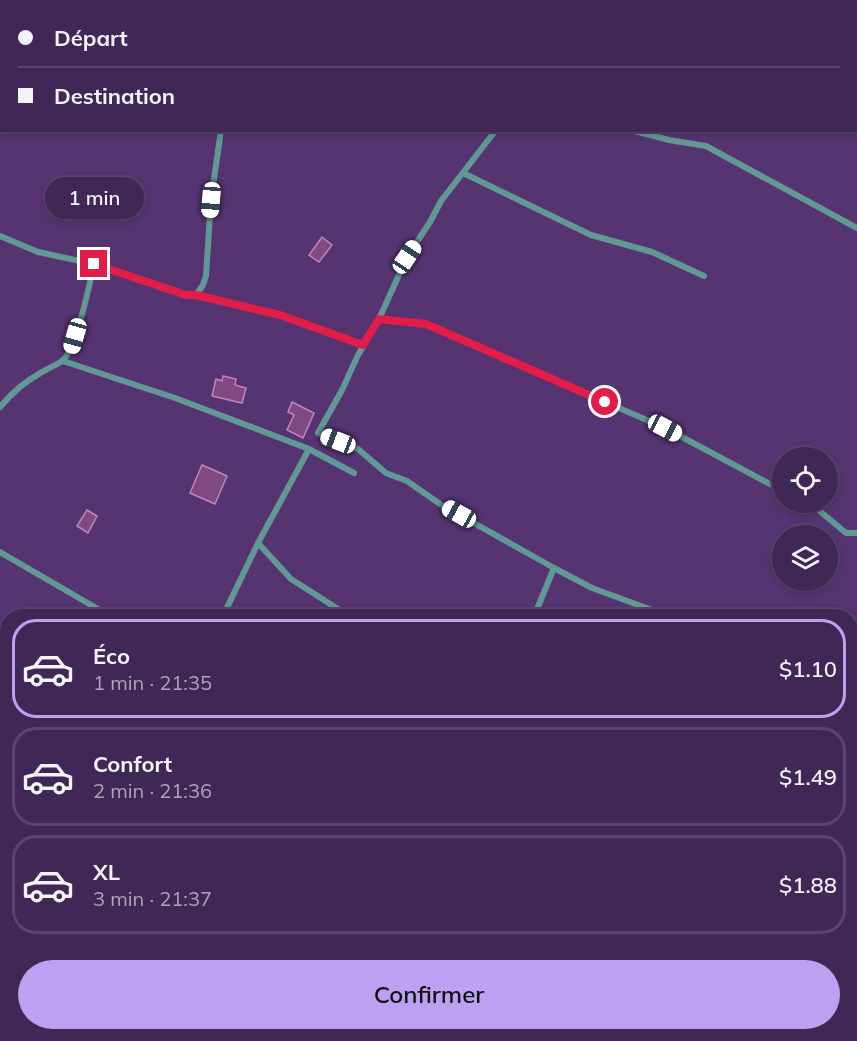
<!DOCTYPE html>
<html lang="fr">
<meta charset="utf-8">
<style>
:root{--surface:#402756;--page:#4b3360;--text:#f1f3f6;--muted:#aea5b9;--line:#59446c;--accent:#bca0f2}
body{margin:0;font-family:Mulish,sans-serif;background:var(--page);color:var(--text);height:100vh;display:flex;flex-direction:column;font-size:22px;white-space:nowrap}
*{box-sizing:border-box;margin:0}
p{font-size:20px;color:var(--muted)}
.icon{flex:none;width:33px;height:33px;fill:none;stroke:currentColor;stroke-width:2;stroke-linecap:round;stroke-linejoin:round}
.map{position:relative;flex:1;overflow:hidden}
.panel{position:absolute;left:0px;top:609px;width:858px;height:432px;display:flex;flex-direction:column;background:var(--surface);border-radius:24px 24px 0 0;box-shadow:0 3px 9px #0003,0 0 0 2px var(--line)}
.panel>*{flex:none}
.banner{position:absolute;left:0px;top:0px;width:858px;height:132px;box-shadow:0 3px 9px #0003,0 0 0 2px var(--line);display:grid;align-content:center;height:132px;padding:0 18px;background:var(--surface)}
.fabs{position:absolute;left:772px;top:447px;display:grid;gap:12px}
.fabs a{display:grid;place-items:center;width:66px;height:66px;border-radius:50%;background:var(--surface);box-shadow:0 3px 9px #0003,0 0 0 2px var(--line);font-size:30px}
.end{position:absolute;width:27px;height:27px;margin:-14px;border:8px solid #e11d48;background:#fff;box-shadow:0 0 0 3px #fff}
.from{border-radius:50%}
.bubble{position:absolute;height:42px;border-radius:21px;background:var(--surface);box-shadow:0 3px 9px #0003,0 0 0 2px var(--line);font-size:20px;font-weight:600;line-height:42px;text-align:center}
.car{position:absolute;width:18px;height:36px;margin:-18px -9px;border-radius:8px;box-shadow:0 0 4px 2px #0007;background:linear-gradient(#fff 24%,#345 0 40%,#fff 0 76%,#345 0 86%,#fff 0)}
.banner b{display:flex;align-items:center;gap:21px;height:57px;font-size:22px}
.banner b+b{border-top:2px solid var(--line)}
.banner i{width:15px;height:15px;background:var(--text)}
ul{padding:10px 0 0;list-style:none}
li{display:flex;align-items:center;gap:18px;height:99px;margin:0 12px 9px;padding:0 6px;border:3px solid var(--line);border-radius:24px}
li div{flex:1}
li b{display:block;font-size:22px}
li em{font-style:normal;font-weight:600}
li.selected{border-color:var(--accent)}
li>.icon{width:54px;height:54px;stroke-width:1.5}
.action{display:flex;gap:12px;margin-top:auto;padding:12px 18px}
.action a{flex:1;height:69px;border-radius:36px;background:var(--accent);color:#111;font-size:24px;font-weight:600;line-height:69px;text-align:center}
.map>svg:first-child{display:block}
.building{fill:#80497f;stroke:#c084be;stroke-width:1.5}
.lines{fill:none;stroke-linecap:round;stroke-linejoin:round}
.street{stroke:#609994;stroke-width:6}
.route{stroke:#e11d48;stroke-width:8}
</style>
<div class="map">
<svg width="857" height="1041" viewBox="0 0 857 1041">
<rect width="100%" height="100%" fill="#563472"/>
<g class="building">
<path d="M322,237l10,8 -13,17 -10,-7z"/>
<path d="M223,376l13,3 -1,6 11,3 -4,15 -30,-7 4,-17 6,2z"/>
<path d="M292,402l22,11 -11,25 -16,-8 7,-15 -6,-3z"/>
<path d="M202,465l25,11 -12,28 -25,-11z"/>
<path d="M87,510l10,6 -9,17 -11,-7z"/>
<path d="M4,1026l4,2v6h7l-3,7h-12z"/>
</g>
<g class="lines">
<g class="street">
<path d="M809,0l2,2"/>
<path d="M236,2v-2"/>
<path d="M565,2l1,-2"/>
<path d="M856,18h1"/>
<path d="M0,82l2,1"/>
<path d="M496,130l-55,71 -11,21 -23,35 -28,62 -21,36 -16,35 -24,43 40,16 28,24 21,8 33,23 114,64 38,20 60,22 10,6"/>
<path d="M631,130l38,10 37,6 151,82"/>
<path d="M463,173l128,62 61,17 52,24"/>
<path d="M0,236l38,16 56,12"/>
<path d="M196,295l84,20 83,30"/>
<path d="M379,319l47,5 239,104 118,63"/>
<path d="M63,361l112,37 134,51"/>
<path d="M0,407c11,-13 24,-25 39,-33 7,-5 17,-8 24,-14 13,-11 27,-77 31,-96l92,31h10l7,-10 3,-9 5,-76 10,-70"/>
<path d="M805,502l11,6 30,25h11"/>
<path d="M258,543l33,36 58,37"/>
<path d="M0,552l110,64"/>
<path d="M223,616l35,-73 51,-94 45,24"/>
<path d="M536,616l1,-7 17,-41"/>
<path d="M850,695l7,3"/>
<path d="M0,770l8,3"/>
<path d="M850,900l7,2"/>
<path d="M80,1041l8,-7"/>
<path d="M360,1041l3,-7"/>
</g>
</g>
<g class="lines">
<path class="route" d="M94,264l92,31h10l84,20 83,30 16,-26 47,5 179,78"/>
</g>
</svg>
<div class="fabs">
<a><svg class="icon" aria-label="locate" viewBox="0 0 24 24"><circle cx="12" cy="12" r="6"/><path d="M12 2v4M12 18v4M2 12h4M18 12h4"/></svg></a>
<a><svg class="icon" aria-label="layers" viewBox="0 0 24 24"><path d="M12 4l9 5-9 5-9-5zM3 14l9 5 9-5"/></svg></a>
</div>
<i class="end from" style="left:605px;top:402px"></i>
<i class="end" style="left:94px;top:264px"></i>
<div class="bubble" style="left:45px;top:177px;width:99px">1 min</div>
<i class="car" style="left:211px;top:200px;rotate:185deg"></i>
<i class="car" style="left:407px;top:257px;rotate:34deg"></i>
<i class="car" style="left:75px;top:336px;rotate:196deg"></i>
<i class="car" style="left:665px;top:428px;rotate:118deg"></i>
<i class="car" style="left:338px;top:441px;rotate:291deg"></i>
<i class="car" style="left:459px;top:514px;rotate:299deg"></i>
<div class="banner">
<b><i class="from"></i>Départ</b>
<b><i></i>Destination</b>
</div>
<section class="panel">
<ul>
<li class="selected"><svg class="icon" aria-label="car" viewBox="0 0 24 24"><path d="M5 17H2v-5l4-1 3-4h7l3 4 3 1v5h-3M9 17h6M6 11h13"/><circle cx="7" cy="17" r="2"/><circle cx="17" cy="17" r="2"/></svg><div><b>Éco</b><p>1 min · 21:35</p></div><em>$1.10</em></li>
<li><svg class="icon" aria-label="car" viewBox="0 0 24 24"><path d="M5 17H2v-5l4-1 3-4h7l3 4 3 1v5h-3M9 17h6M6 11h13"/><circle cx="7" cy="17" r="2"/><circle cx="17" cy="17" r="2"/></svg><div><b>Confort</b><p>2 min · 21:36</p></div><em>$1.49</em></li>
<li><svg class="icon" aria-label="car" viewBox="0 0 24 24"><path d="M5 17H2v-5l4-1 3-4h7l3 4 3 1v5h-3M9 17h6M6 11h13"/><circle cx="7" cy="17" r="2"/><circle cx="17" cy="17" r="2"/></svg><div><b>XL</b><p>3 min · 21:37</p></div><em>$1.88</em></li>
</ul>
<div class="action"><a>Confirmer</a></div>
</section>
</div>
